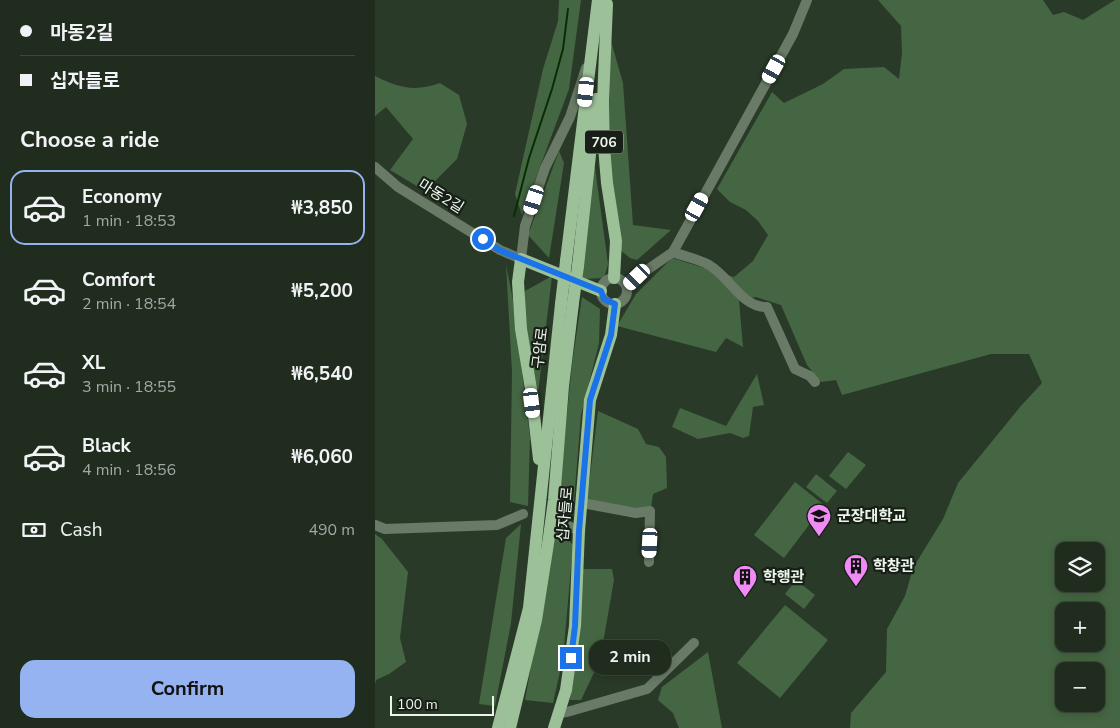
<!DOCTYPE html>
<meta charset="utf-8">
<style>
:root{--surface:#202c1e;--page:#2d382b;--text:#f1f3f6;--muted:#a2a7a4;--line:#3d483c;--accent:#95b2f1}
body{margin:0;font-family:"Nunito Sans","Noto Sans KR",sans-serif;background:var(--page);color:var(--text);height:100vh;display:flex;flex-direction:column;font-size:19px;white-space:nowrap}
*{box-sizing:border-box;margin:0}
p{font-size:16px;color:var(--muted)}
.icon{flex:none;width:28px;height:28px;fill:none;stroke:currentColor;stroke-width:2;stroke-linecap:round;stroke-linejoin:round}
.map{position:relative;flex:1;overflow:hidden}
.sheet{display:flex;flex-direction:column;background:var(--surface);width:375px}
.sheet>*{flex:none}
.guide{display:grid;align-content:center;height:110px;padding:0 20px;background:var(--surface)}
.controls{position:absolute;left:680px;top:542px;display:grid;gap:10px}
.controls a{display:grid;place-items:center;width:50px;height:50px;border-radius:10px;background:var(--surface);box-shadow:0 2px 8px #0003,0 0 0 1px var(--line);font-size:25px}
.scale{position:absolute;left:15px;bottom:12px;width:104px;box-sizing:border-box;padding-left:5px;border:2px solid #ebf5ea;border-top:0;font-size:14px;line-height:18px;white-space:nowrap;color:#ebf5ea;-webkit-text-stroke:4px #171f16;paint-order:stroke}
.end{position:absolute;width:22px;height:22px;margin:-11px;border:6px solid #1a73e8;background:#fff;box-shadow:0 0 0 2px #fff}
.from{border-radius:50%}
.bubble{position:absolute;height:35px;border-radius:15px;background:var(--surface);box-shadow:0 2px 8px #0003,0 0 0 1px var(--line);font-size:16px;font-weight:700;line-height:35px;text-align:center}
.car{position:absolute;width:15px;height:30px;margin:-15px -8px;border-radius:6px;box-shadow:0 0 4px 1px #0007;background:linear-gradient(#fff 24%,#345 0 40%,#fff 0 76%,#345 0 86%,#fff 0)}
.guide b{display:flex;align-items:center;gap:18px;height:48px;font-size:19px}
.guide b+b{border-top:1px solid var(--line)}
.guide i{width:12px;height:12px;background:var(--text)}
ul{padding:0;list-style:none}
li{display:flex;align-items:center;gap:15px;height:75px;margin:0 10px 8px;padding:0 10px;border:2px solid transparent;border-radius:15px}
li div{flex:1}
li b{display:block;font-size:19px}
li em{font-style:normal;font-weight:700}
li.selected{border-color:var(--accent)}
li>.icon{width:45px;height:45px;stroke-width:1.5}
h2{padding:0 20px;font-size:22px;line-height:60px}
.pay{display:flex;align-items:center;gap:12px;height:55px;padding:0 20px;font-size:19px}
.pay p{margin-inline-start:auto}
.action{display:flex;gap:10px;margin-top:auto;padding:10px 20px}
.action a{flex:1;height:58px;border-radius:15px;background:var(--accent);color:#111;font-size:20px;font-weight:700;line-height:58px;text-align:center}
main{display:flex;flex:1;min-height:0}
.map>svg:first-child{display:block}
.green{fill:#456642;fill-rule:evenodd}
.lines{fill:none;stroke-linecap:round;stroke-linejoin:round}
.stream{stroke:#052e03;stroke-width:2}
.minor{stroke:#697b67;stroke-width:10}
.major{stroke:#9cc198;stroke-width:12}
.major-bridge{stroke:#9cc198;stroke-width:12}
.route{stroke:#1a73e8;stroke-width:6}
.labels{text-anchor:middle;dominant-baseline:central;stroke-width:4.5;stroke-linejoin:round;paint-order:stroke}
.shield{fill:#171f16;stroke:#abb5aa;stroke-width:1}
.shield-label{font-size:14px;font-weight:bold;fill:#ebf5ea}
.street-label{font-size:15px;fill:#ebf5ea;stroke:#171f16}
.poi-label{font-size:15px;font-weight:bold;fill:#ebf5ea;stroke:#171f16;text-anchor:start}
</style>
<main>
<section class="sheet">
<div class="guide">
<b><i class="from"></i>마동2길</b>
<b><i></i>십자들로</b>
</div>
<h2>Choose a ride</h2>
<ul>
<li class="selected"><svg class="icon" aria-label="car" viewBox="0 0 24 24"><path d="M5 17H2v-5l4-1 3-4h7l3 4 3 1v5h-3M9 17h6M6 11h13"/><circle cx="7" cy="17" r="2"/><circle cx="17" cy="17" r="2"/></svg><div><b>Economy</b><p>1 min · 18:53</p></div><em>₩3,850</em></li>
<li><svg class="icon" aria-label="car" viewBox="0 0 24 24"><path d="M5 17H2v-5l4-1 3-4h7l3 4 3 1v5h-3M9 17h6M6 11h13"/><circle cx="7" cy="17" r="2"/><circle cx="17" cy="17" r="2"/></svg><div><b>Comfort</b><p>2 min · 18:54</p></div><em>₩5,200</em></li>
<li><svg class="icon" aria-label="car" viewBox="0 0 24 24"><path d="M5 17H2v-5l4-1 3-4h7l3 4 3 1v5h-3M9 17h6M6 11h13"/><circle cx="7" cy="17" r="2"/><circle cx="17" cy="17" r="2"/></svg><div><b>XL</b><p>3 min · 18:55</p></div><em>₩6,540</em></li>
<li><svg class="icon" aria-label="car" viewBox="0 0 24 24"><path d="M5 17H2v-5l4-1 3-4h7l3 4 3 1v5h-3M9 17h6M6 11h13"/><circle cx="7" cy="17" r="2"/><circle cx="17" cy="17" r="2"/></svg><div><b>Black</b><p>4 min · 18:56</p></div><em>₩6,060</em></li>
</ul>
<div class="pay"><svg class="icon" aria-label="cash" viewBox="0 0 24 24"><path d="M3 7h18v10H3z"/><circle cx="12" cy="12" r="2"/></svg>Cash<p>490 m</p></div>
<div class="action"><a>Confirm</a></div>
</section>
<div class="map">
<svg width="745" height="728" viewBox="0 0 745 728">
<rect width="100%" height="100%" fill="#2a3a28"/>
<g class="green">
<path d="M184,0h22l-12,89 -47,126 -7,-21 28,-125 15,-48z"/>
<path d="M503,0h165l10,15 11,-3 19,8 32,-20h5v728h-270l1,-15 35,-41 1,-43 18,-33 8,-28 30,-49 15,-36 62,-76 22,-24 -13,-29h-38l-149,41 -6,-15 -15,2 -14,-17 -26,-60 -25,-8 -17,3 4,47 -17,-9 -10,14 -99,-26 19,-32 36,-36 62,19 19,-16 15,-26 -10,-14 -12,-11 -16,-8 -13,-13 55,-97 12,11 39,-19 21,-15 40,-2 15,12 3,-26 -1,-27zM689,551h32v33h-32zM689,611h32v33h-32zM689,671h32v33h-32z"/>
<path d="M236,41l12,42 10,142 38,5 -34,30 -7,-2 -10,-8 -10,-73 -1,-108z"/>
<path d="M0,76c24,12 39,16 65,7l19,12 8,29 -10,35 -32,32 -35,-21 23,-31 -27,-32 -11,9z"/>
<path d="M184,151l5,12 -15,95 -21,-23z"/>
<path d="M219,160l14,104 -4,14 -22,1z"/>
<path d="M131,265l7,35 17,137 -2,69 -18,-4 2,-130z"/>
<path d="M177,276l-14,117 -13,-66v-36z"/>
<path d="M207,297l18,12 -1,34 -18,72 -8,98 -16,-1 15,-148z"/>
<path d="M382,374l7,31 -11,2 -4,29 -6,2 -13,-5 -32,6 -26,-12 8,-19 46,18z"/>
<path d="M223,411l40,18 8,15 13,3 7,10 1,31 -14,6 -2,14 -32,1 -5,-5 -27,-4z"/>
<path d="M473,452l18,13 -20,24 -17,-13z"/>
<path d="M441,474l21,17 -10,12 -21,-16z"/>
<path d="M420,482l29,23 -40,53 -30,-23z"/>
<path d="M146,524l-10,99 -16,83 -16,-2 27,-166z"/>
<path d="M181,527l17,18 -10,113 -10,45 -28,-3z"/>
<path d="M0,534l7,5 26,33 -8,66 6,24 -17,12 -13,6 -1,5z"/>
<path d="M208,569h29l2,11 -14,80 -19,40h-11z"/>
<path d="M421,580l19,15 -11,14 -19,-15z"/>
<path d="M410,605l43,35 -48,58 -43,-35z"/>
<path d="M333,652l14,76h-43l-6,-15 -15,-13 4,-13z"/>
</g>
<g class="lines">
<path class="stream" d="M139,216l15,-58 23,-69 11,-40 5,-40"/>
<g class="minor">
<path d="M0,167l23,20 102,63 21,9 4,-33 9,-26 11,-32 25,-51 16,-49"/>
<path d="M298,252c10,4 28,8 36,13 21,12 33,43 58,42l28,62 15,7 5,6"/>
<circle cx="239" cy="291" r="13"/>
<path d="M252,286l10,-9 36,-25 120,-218 14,-34"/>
<path d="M207,503l54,10 14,-2 -1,51"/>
<path d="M187,523l17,8"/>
<path d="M0,525l10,4 112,-4 26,-11"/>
<path d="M183,713l9,-1 80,-23 47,-46"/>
</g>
<g class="major">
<path d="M232,4l-4,97 1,46 3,36 9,58 -2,37"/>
<path d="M191,261l32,-261"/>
<path d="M203,266l18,-167"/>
<path d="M164,459l-8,-70 -10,-60 -3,-47 3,-23 80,32"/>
<path d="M123,728l31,-120 32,-304"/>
<path d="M135,728l26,-108 13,-83 5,-37 9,-114 10,-83"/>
<path d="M179,728l12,-38 9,-64 4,-95 11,-131 21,-65 4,-31"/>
</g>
<g class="major-bridge">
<path d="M198,303l5,-37"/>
<path d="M186,304l5,-43"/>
</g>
</g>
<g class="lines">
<path class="route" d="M108,239l16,11 102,41 3,8 11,5 -4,31 -21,65 -11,131 -4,95 -4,32"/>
</g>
<defs>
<symbol id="university-pin" viewBox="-11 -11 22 30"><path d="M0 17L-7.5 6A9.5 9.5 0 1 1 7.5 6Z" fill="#f08bf5" stroke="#171f16"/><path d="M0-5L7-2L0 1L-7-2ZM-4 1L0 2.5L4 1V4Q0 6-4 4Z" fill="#111"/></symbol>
<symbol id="building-pin" viewBox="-11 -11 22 30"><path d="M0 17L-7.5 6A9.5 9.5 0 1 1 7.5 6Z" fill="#f08bf5" stroke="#171f16"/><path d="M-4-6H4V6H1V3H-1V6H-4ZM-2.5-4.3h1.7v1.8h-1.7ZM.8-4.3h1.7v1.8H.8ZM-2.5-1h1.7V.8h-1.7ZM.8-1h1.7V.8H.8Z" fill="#111"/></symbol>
</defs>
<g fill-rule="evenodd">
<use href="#university-pin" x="430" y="502" width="28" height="38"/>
<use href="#building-pin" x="467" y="552" width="28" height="38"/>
<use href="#building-pin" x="356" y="563" width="28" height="38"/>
</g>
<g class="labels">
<rect class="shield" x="210" y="130.5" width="38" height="23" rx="4"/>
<g class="shield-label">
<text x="229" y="142">706</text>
</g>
<g class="street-label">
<text transform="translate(66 196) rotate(32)">마동2길</text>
<text transform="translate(165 348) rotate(-83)">구암로</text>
<text transform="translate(190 514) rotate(-85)">십자들로</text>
</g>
<g class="poi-label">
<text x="462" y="516">군장대학교</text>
<text x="498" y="566">학창관</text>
<text x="388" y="577">학행관</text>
</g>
</g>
</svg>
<div class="controls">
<a><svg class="icon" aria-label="layers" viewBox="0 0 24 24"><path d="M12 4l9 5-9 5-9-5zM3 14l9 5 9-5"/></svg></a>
<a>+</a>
<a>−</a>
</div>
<div class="scale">100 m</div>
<i class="end from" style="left:108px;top:239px"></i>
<i class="end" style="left:196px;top:658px"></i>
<div class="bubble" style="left:214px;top:640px;width:82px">2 min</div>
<i class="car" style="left:399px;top:69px;rotate:209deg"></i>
<i class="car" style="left:211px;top:92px;rotate:186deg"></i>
<i class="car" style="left:159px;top:200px;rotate:198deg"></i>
<i class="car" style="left:322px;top:207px;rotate:29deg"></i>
<i class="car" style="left:262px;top:277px;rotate:226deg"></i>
<i class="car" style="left:157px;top:403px;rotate:173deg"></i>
<i class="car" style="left:275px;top:543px;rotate:183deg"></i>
</div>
</main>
